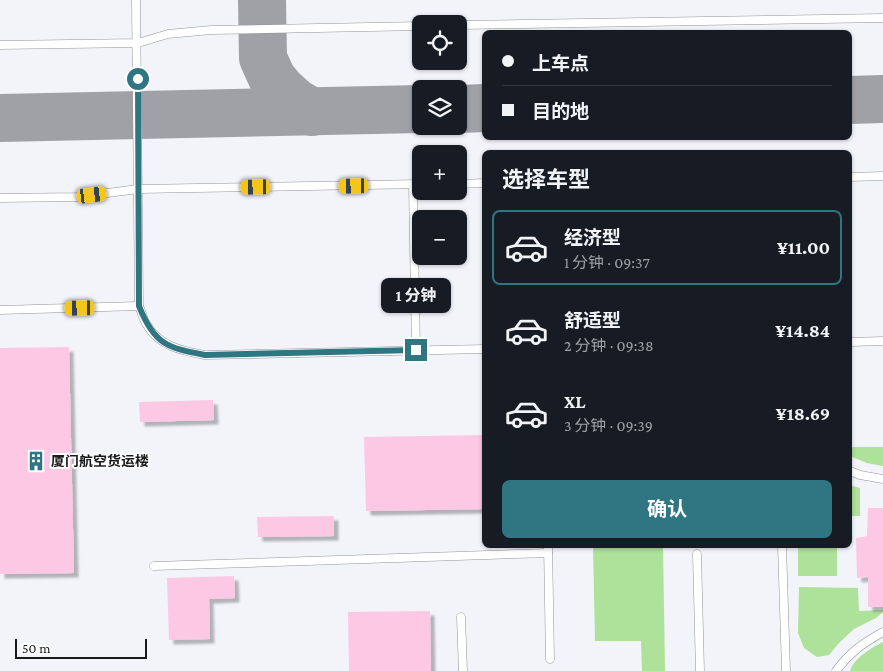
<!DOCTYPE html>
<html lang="zh">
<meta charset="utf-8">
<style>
:root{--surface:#171b24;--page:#242831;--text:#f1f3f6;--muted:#9ea1a6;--line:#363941;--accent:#2f7682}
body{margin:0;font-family:"Crimson Pro","Noto Sans SC",serif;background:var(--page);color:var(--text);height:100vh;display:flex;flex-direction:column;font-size:19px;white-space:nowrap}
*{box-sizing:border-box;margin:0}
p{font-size:16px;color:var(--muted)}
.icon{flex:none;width:28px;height:28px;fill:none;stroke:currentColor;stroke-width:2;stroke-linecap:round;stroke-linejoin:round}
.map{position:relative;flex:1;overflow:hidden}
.sheet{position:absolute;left:482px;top:150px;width:370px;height:398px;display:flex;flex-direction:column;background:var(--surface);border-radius:8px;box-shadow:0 1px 4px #0004}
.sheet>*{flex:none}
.hud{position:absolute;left:482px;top:30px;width:370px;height:110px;border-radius:8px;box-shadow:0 1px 4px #0004;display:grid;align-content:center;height:110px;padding:0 20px;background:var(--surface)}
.controls{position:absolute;left:412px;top:15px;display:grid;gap:10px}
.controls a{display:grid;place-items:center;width:55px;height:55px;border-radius:8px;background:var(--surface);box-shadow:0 1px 4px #0004;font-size:25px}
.scale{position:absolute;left:15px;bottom:12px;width:132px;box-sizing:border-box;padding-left:5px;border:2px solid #19191b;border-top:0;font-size:14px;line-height:18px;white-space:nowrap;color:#19191b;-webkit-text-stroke:4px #fff;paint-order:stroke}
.end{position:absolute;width:22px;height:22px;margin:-11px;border:6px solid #2f7682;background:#fff;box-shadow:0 0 0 2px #fff}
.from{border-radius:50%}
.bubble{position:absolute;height:35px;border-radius:8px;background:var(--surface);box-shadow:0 1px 4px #0004;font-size:16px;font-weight:700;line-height:35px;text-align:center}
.car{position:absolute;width:15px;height:30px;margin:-15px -8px;border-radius:6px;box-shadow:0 0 4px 1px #0007;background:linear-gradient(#f5c518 24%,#345 0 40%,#f5c518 0 76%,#345 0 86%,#f5c518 0)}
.hud b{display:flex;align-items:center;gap:18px;height:48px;font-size:19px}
.hud b+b{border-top:1px solid var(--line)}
.hud i{width:12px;height:12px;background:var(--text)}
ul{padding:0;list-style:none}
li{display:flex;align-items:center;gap:15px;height:75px;margin:0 10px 8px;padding:0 10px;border:2px solid transparent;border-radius:8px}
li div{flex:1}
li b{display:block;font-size:19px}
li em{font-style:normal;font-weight:700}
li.selected{border-color:var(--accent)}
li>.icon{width:45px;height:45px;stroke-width:1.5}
h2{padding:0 20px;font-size:22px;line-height:60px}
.button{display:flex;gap:10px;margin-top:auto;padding:10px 20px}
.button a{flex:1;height:58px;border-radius:8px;background:var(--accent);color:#fff;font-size:20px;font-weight:700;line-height:58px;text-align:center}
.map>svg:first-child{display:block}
.grass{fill:#aee19a}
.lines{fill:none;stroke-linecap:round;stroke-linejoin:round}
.taxiway{stroke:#a0a1a6;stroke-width:48}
.building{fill:#fdc8e4;filter:url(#shadow)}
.service-casing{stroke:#93959a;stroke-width:9}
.service{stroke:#fff;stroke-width:8}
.route{stroke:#2f7682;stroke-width:6}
.labels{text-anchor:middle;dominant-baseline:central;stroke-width:4;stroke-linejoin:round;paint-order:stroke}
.poi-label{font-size:14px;font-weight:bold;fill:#19191b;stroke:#fff;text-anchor:start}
</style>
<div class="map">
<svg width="883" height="671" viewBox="0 0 883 671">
<defs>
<filter id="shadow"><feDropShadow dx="4.5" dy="4.5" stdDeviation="1" flood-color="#0004"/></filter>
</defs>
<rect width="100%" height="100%" fill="#f2f4fa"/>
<g class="grass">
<path d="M853,447h30v19l-16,-3 -17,-7v-7z"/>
<path d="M850,485l10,3v28h-10z"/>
<path d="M593,545h70l2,126h-23l-1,-30h-46z"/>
<rect x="798" y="545" width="39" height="31"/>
<path d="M799,587l59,1 1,23 24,-1v2l-7,6 -22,11 -15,14 -10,12 -12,2 -13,-9 -6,-15z"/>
<path d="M883,642v29h-33c3,-12 22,-24 33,-29z"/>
</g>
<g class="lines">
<g class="taxiway">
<path d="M262,0l1,58 9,20 10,12 13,12 17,10"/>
<path d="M850,100l33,-1"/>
<path d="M459,109l26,-1"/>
<path d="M0,118l421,-9"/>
</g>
</g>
<g class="building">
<path d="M69,347l5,226 -74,1v-226z"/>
<path d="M213,400l1,20 -74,2 -1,-20z"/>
<path d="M485,435v74l-119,2 -2,-74z"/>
<path d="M868,508h15v99h-15v-30l-11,1 -1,-40 11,-2z"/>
<path d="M334,516v20l-76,1 -1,-20z"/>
<path d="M234,576l1,22 -26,1 1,40 -41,1 -2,-62z"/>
<path d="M430,611l1,60h-82l-1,-59z"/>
</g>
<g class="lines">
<defs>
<g id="service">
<path d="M136,0l3,306c3,6 4,14 8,19 12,21 35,26 58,30l280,-6"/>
<path d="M459,25l424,-7"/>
<path d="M0,45l138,-2 30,-9 43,-4 210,-4"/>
<path d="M850,177l33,-1"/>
<path d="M459,184l26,-1"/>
<path d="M413,185l3,165"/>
<path d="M0,198l77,-1 61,-8 283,-5"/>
<path d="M0,310l139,-4"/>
<path d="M850,342l33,-1"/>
<path d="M850,471l10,4 23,4"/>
<path d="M548,545l2,114"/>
<path d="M782,545l4,126"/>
<path d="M697,554l3,117"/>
<path d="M154,566l394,-13"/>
<path d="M461,617l2,54"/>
<path d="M836,671c13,-18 27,-28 47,-39"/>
</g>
</defs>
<use href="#service" class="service-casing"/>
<use href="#service" class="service"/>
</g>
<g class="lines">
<path class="route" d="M138,79l1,227c15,38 28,42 66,49l211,-5"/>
</g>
<defs>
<symbol id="building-bare" viewBox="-9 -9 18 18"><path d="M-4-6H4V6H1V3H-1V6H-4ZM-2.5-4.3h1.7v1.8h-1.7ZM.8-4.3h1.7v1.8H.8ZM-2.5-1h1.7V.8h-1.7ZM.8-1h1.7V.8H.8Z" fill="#2f7682" stroke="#fff" stroke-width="2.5" paint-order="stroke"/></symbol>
</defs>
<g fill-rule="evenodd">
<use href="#building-bare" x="22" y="447" width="28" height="28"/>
</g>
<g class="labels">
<g class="poi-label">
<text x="51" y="461">厦门航空货运楼</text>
</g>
</g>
</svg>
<div class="controls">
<a><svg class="icon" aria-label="locate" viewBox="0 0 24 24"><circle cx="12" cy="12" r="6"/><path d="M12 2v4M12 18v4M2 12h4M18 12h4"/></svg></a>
<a><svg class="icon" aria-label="layers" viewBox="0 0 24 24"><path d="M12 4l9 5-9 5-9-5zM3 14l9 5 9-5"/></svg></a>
<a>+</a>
<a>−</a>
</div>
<div class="scale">50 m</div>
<i class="end from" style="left:138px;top:79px"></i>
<i class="end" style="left:416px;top:350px"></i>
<div class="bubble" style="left:381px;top:278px;width:70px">1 分钟</div>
<i class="car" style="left:354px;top:186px;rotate:269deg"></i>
<i class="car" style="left:256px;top:187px;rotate:269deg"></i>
<i class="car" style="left:92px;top:195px;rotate:83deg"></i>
<i class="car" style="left:80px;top:308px;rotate:269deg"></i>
<div class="hud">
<b><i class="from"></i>上车点</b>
<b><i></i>目的地</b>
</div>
<section class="sheet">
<h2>选择车型</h2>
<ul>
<li class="selected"><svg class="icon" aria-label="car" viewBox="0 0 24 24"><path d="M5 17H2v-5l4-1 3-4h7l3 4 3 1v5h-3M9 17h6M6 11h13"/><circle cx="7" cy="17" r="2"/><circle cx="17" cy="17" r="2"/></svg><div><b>经济型</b><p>1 分钟 · 09:37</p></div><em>¥11.00</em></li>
<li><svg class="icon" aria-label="car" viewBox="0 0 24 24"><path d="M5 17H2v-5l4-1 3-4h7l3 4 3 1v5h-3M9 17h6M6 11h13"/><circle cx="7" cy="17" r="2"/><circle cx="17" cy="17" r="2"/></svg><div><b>舒适型</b><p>2 分钟 · 09:38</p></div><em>¥14.84</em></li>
<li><svg class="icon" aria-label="car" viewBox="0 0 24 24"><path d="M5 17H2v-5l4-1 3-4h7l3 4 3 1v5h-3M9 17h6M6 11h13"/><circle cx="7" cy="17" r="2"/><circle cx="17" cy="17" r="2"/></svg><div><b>XL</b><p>3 分钟 · 09:39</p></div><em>¥18.69</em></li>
</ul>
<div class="button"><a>确认</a></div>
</section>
</div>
